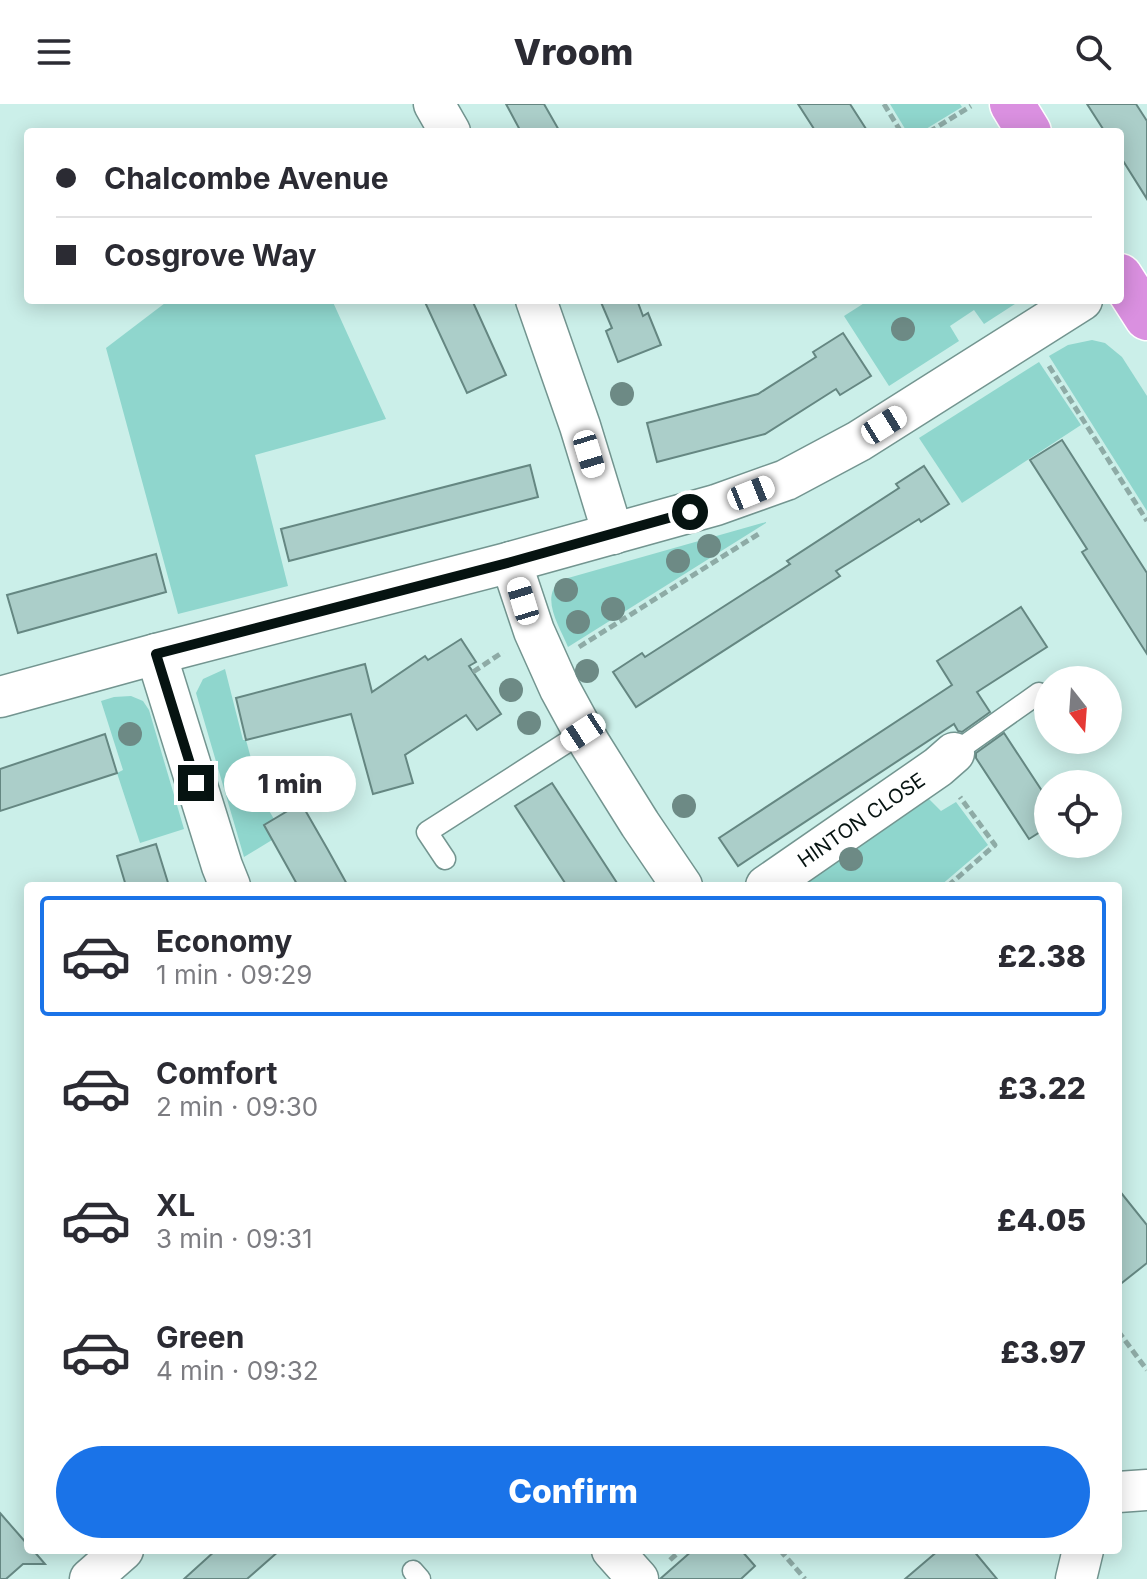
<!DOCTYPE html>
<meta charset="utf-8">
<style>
:root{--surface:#fff;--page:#f7f7f7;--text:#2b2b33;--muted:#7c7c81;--line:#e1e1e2;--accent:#1a73e8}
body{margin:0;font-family:Inter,sans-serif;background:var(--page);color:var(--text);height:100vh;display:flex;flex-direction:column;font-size:30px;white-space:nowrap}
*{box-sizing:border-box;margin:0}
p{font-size:26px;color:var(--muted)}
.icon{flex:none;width:44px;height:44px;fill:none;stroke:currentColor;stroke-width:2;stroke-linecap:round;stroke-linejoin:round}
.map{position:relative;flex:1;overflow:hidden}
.panel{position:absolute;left:24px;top:778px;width:1098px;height:672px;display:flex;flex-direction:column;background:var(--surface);border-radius:8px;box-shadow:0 4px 20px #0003}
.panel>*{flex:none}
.top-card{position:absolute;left:24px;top:24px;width:1100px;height:176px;border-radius:8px;box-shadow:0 4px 20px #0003;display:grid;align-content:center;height:176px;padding:0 32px;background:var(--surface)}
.needle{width:52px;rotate:163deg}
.tools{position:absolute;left:1034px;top:562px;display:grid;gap:16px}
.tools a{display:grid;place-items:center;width:88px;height:88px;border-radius:50%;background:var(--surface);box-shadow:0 4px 20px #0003;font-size:40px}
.end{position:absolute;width:36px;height:36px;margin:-18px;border:10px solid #061311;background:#fff;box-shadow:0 0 0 4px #fff}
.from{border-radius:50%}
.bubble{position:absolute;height:56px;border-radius:28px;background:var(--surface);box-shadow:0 4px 20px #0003;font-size:26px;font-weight:800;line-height:56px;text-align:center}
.car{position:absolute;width:24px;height:48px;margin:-24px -12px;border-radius:10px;box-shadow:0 0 6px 2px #0007;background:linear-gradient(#fff 24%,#345 0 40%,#fff 0 76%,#345 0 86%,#fff 0)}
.top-card b{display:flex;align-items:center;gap:28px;height:76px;font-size:30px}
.top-card b+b{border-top:2px solid var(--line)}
.top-card i{width:20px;height:20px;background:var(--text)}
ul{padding:14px 0 0;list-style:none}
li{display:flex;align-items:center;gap:24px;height:120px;margin:0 16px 12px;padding:0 16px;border:4px solid transparent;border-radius:8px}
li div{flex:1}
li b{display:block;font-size:30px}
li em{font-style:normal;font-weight:800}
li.on{border-color:var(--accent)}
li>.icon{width:72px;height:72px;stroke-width:1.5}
.primary-button{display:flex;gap:16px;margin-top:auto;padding:16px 32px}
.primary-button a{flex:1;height:92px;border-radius:48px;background:var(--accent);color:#fff;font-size:32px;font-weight:800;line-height:92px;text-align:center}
header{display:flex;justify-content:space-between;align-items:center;height:104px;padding:0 32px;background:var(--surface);font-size:36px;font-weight:800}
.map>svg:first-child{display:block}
.green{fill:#8fd6cd}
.building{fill:#abcec9;stroke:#658782;stroke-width:2}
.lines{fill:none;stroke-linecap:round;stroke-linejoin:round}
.service-casing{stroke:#739590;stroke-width:23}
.minor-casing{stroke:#739590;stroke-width:43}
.trunk-casing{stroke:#fff;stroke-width:47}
.path{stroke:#8eaba6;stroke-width:5;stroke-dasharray:8 4;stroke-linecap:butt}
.service{stroke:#fff;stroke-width:20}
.minor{stroke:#fff;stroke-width:40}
.trunk{stroke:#da90e0;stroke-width:44}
.tree{fill:#6d8a85}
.route{stroke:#061311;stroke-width:10}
.labels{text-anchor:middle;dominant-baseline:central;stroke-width:8;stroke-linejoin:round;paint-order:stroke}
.street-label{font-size:20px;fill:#061311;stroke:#d8fcf7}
</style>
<header><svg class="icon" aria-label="menu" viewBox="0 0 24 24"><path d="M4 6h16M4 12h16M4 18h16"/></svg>Vroom<svg class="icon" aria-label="search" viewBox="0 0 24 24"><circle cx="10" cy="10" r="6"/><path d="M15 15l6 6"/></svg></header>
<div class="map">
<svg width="1147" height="1475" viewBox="0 0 1147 1475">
<rect width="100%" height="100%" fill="#cbefe9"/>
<g class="green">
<path d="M890,0h70l2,3 -41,25h-14z"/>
<path d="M169,196h163l54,119 -131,36 33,131 -110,28 -72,-266z"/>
<path d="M869,196h152l-37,24 -10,-14 -24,16 9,15 -70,45 -45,-70z"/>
<path d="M1092,236l13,3 17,14 25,39v115l-98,-155 19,-11z"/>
<path d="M1039,258l42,63 -119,78 -43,-65z"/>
<path d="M766,418v1l-198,124c-8,-20 -29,-50 -7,-67z"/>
<path d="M225,565l18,71h3l16,59 12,20 -10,6 8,15 -28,17 -48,-164 7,-14z"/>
<path d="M131,592l12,5 6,9 35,119 -44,14 -23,-70 6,-3 -22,-69 13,-4z"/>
<path d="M929,695l12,12 15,-9 32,43 -48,41h-139z"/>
</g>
<g class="building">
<path d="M506,0h38l16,28h-39z"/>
<path d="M798,0h52l18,28h-52z"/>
<path d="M1087,0h49l11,17v78l-27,-43v-24h-15z"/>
<path d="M424,196h48l34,75 -39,18z"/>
<path d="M600,196h37l6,16 5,-3 13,32 -43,17 -12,-31 6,-3z"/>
<path d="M843,229l28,43 -31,19 -4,-6 -71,45 -108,28 -10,-39 111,-29 58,-37 -3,-5z"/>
<path d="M1062,336l85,133v81l-65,-102 5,-3 -57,-89z"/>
<path d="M530,361l8,32 -249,64 -8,-32z"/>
<path d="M924,362l25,38 -28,18 -2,-3 -83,52 4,5 -204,131 -23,-35 29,-19 3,4 145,-93 -3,-3 112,-73 -3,-4z"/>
<path d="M156,450l10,38 -148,41 -11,-38z"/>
<path d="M1021,503l26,40 -70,45 13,20 -28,20 -4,-1 -4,-7 -216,142 -19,-28 233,-153 -15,-24z"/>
<path d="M461,535l15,23 -7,4 32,48 -24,16 -11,-15 -61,40 8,28 -40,11 -22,-80 -105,26 -10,-42 129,-34 7,28 53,-36 3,4z"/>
<path d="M1004,629l44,67v27l-19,12 -53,-81v-5z"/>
<path d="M105,630l12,39 -117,38v-42z"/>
<path d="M552,679l67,103h-52l-52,-80z"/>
<path d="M301,699l27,47 20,36h-50l-34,-61z"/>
<path d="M156,740l13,42h-43l-9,-30z"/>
<path d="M1118,1085l29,36v38l-29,23z"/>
<path d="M0,1409l28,32v5h5l12,14h-22l-17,15h-6z"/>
<path d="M216,1446h64l-33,29h-63z"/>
<path d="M693,1446h48l14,16 -14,13h-81z"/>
<path d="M939,1446h34l24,29h-92z"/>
</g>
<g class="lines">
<defs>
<g id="service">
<path d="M954,649l85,-60"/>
<path d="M445,755l-18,-27 156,-100"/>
<path d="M413,1467l7,8"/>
</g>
<g id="minor">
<path d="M434,0l16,28"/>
<path d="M536,196l44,126 33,108"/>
<path d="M511,458l23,69 26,58 30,55 50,80 42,62"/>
<path d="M156,550l66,212 8,20"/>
<path d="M0,593l156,-43 355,-92 205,-57 70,-25 73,-39 223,-141"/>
<path id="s1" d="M766,782l172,-119 16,-14"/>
<path d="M1118,1388l29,-2"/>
<path d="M612,1446l26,29"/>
<path d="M90,1475l33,-29"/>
<path d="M1076,1475l7,-29"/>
</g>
<g id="trunk">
<path d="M1012,0l17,28"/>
<path d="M1120,172l27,42"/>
</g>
</defs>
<use href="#service" class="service-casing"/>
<use href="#minor" class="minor-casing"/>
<use href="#trunk" class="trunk-casing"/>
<g class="path">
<path d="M884,0l17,28"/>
<path d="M929,28l42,-26"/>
<path d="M1049,262l98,155"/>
<path d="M579,543l181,-114"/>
<path d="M473,568l30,-20"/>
<path d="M948,782l47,-41 -35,-48"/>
<path d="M1118,1227l29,39"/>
<path d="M780,1446l25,29"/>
<path d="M670,1456l11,-10"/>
</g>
<use href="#service" class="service"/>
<use href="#minor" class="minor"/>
<use href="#trunk" class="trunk"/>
</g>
<g class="tree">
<circle cx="903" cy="225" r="12"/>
<circle cx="622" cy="290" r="12"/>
<circle cx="709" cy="442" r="12"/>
<circle cx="678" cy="457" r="12"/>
<circle cx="566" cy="486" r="12"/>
<circle cx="613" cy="505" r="12"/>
<circle cx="578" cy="518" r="12"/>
<circle cx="587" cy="567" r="12"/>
<circle cx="511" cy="586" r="12"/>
<circle cx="529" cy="619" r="12"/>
<circle cx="130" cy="630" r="12"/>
<circle cx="684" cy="702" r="12"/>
<circle cx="851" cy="755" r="12"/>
</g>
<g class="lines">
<path class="route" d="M196,679l-40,-129 355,-92 179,-50"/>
</g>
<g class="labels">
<g class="street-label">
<text stroke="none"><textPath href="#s1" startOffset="116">HINTON CLOSE</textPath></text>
</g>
</g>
</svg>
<div class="tools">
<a><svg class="needle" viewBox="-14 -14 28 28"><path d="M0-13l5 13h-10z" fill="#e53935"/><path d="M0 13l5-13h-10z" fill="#7c7c81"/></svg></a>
<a><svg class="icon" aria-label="locate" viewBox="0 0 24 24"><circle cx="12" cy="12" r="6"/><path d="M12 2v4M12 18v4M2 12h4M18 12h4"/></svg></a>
</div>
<i class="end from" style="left:690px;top:408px"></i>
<i class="end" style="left:196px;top:679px"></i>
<div class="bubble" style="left:224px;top:652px;width:132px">1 min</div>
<i class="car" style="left:884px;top:321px;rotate:58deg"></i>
<i class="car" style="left:589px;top:350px;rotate:163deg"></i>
<i class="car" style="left:751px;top:389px;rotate:68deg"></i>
<i class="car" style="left:523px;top:497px;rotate:343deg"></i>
<i class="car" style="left:583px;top:628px;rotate:237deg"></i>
<div class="top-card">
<b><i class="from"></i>Chalcombe Avenue</b>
<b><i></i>Cosgrove Way</b>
</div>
<section class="panel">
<ul>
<li class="on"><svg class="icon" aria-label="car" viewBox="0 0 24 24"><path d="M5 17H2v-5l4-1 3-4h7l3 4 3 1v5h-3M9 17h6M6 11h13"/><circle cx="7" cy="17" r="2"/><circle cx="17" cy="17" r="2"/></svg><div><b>Economy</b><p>1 min · 09:29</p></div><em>£2.38</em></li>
<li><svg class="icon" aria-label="car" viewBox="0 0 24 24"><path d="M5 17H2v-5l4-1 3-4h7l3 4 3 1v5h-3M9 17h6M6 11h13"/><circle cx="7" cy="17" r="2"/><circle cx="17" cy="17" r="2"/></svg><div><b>Comfort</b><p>2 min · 09:30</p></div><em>£3.22</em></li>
<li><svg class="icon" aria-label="car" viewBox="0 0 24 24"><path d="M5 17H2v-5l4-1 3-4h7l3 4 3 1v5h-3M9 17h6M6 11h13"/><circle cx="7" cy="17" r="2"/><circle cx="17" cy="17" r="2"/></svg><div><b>XL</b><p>3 min · 09:31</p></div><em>£4.05</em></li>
<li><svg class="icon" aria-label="car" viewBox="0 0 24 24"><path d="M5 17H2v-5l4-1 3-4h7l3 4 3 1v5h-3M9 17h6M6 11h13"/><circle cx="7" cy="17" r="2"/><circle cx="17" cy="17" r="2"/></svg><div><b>Green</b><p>4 min · 09:32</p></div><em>£3.97</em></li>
</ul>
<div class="primary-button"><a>Confirm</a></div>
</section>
</div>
